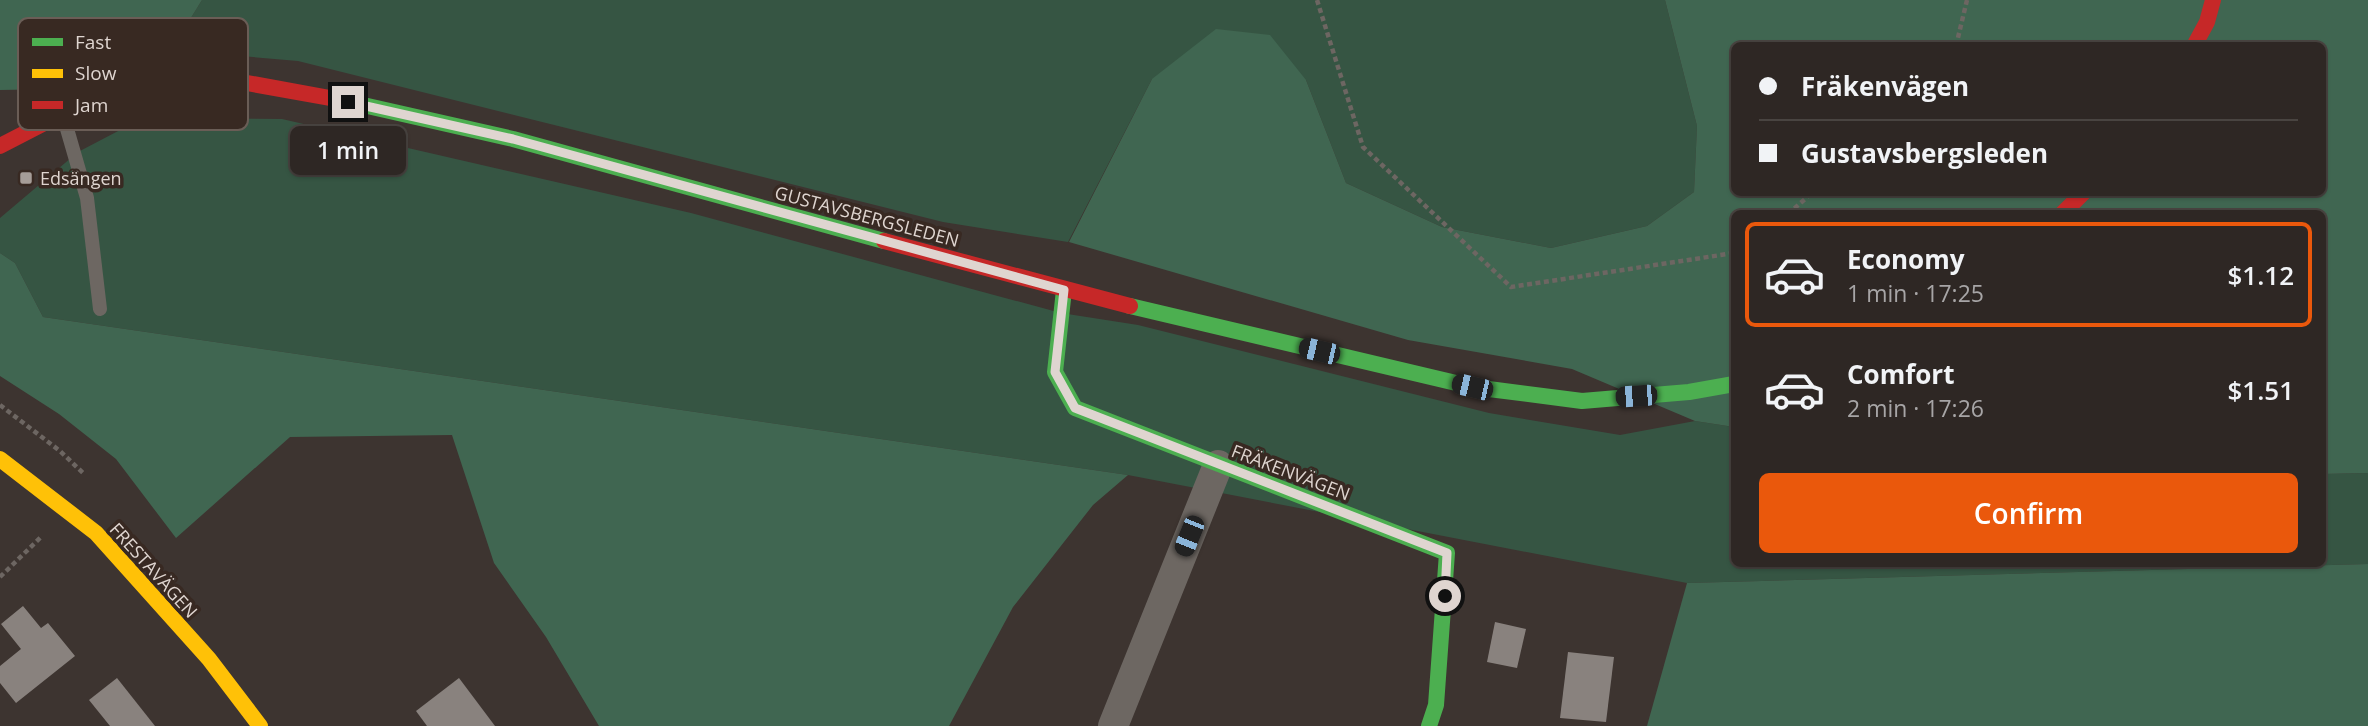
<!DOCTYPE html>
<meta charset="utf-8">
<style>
:root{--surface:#2e2724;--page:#362f2c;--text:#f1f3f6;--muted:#a7a5a6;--line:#494441;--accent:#ea580c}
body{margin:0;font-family:"Open Sans",sans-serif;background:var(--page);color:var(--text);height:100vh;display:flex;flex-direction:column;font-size:26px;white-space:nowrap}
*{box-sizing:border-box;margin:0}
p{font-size:23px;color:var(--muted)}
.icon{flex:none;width:38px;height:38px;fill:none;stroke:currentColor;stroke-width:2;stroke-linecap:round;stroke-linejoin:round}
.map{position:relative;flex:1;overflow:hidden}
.sheet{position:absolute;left:1731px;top:210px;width:595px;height:357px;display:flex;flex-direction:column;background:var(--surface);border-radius:10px;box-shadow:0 2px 5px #0004,0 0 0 2px var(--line)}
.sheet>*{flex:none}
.hud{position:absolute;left:1731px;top:42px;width:595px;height:154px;border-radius:10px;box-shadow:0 2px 5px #0004,0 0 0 2px var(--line);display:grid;align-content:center;height:154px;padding:0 28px;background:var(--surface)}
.end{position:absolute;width:32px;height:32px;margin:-16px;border:9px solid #dfd5d0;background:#111;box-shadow:0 0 0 4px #111}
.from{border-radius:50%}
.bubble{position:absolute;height:49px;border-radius:10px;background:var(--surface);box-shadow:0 2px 5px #0004,0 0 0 2px var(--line);font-size:23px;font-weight:600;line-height:49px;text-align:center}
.car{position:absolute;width:21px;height:42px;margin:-21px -10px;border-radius:9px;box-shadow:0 0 5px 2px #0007;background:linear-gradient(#222 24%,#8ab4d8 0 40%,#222 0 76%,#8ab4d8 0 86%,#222 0)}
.hud b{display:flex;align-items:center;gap:24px;height:66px;font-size:26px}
.hud b+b{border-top:2px solid var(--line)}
.hud i{width:18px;height:18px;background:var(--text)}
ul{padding:12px 0 0;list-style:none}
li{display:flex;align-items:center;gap:21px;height:105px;margin:0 14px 10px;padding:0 14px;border:4px solid transparent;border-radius:10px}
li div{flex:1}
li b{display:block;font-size:26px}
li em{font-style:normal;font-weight:600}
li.on{border-color:var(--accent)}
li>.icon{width:63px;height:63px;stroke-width:1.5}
.cta{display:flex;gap:14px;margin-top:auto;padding:14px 28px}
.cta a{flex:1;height:80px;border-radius:10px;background:var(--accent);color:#fff;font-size:28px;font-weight:600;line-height:80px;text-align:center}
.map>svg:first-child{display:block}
.green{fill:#365543}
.forest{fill:#406651;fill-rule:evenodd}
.building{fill:#89827e}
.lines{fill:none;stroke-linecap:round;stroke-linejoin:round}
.path{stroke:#6d6662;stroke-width:4.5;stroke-dasharray:5 3.5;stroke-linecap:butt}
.lane{stroke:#6d6762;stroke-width:14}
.street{stroke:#6d6762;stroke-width:30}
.fast{stroke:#4caf50;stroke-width:16}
.slow{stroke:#ffc107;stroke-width:16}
.jam{stroke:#c62828;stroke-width:16}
.route{stroke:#dfd5d0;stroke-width:9}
.poi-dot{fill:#a69d98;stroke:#382922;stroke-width:2.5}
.labels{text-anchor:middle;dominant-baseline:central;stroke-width:7;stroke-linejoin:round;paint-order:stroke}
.poi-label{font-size:18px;fill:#dfd5d0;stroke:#382922;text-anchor:start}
.street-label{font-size:18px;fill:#dfd5d0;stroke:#382922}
.key{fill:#382922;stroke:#6a5d56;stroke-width:2}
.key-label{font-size:19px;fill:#dfd5d0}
</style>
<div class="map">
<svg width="2368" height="726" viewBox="0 0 2368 726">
<rect width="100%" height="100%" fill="#3d3430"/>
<g class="green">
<path d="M202,0h1463l32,126 -3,66 -47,34 -96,22 -109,-21 -96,-44 -40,-103 -154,-1 -84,163 -125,-20 -645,-161 -127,-11z"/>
<path d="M143,118l139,1 409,94 370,100 77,12 351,88 131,22 75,-14 39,6v137h588v-90l46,-1v91l-681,19 -559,-108 -1085,-158 -28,-54 -15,-10v-35l78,-66z"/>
</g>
<g class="forest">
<path d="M0,0h202l-31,50 -113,39 -58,1z"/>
<path d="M1665,0h703v473l-46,1v-260h-588v213l-39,-6 -123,-52 -164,-29 -339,-98 83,-163 64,-50 54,6 36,45 40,103 96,44 109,21 96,-22 47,-34 3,-66zM1734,46h588v146h-588z"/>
<path d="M0,253l15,10 28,54 1085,158 -35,30 -80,102 -64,119h-350l-53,-89 -52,-74 -42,-128 -162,2 -114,101 -60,-79 -57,-45 -59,-38z"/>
<path d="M2368,564v162h-721l40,-143z"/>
</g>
<g class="building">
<path d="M23,606l18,22 7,-5 27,33 -59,47 -16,-20v-17l21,-17 -20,-25z"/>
<path d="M1495,622l31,7 -9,39 -30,-6z"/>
<path d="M1568,652l46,5 -8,65 -46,-4z"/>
<path d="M117,678l38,48h-45l-21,-26z"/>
<path d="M459,678l36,48h-68l-11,-15z"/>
</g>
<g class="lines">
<g class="path">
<path d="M1317,0l46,147 148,140 223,-34"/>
<path d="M1956,46l11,-46"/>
<path d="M1788,214l25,-22"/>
<path d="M0,405l60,46 23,22"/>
<path d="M0,577l41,-40"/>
</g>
<path class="lane" d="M63,115l24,83 13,111"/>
<path class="street" d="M1113,726l105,-261"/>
<g class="fast">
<path d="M341,100l172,39 371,102"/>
<path d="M1064,290l-9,82 20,36 372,145 -11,152 -7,21"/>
<path d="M1130,306l343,81 109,14 107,-9 45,-8"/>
</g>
<path class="slow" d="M0,459l96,74 113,126 51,67"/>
<g class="jam">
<path d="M2194,46l13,-24 6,-22"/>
<path d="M0,146l62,-32 78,-26 85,-9 116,21"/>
<path d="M2062,214l22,-22"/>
<path d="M884,241l246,65"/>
</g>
</g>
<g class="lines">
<path class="route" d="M348,102l165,37 551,151 -9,82 20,36 372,145 -2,43"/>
</g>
<rect class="poi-dot" x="19" y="171" width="14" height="14" rx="3.5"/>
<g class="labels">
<g class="poi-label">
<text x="40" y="178">Edsängen</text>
</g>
<g class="street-label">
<text transform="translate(867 216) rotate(15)">GUSTAVSBERGSLEDEN</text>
<text transform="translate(1291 472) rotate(21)">FRÄKENVÄGEN</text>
<text transform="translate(154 570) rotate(48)">FRESTAVÄGEN</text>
</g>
</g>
<rect x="18" y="18" width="230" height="112" rx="10" class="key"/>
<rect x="32" y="38" width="31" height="8" fill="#4caf50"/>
<rect x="32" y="69" width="31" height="9" fill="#ffc107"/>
<rect x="32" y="101" width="31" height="8" fill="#c62828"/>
<g class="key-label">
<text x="75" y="49">Fast</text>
<text x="75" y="80">Slow</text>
<text x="75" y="112">Jam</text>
</g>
</svg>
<i class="end from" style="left:1445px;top:596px"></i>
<i class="end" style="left:348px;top:102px"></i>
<div class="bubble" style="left:290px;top:126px;width:116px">1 min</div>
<i class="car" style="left:1319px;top:351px;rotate:283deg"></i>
<i class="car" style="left:1472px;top:387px;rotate:283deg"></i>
<i class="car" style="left:1636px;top:396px;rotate:266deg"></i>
<i class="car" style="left:1189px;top:536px;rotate:202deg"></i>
<div class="hud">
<b><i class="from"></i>Fräkenvägen</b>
<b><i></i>Gustavsbergsleden</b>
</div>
<section class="sheet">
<ul>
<li class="on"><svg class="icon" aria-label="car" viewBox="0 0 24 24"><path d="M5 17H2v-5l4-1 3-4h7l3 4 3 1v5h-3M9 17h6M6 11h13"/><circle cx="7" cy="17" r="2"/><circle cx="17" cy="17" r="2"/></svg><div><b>Economy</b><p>1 min · 17:25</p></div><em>$1.12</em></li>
<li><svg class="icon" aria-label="car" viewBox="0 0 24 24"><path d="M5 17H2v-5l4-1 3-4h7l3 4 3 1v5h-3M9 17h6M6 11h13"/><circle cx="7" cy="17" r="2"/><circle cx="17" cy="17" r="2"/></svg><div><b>Comfort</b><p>2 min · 17:26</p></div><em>$1.51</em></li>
</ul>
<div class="cta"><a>Confirm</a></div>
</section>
</div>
